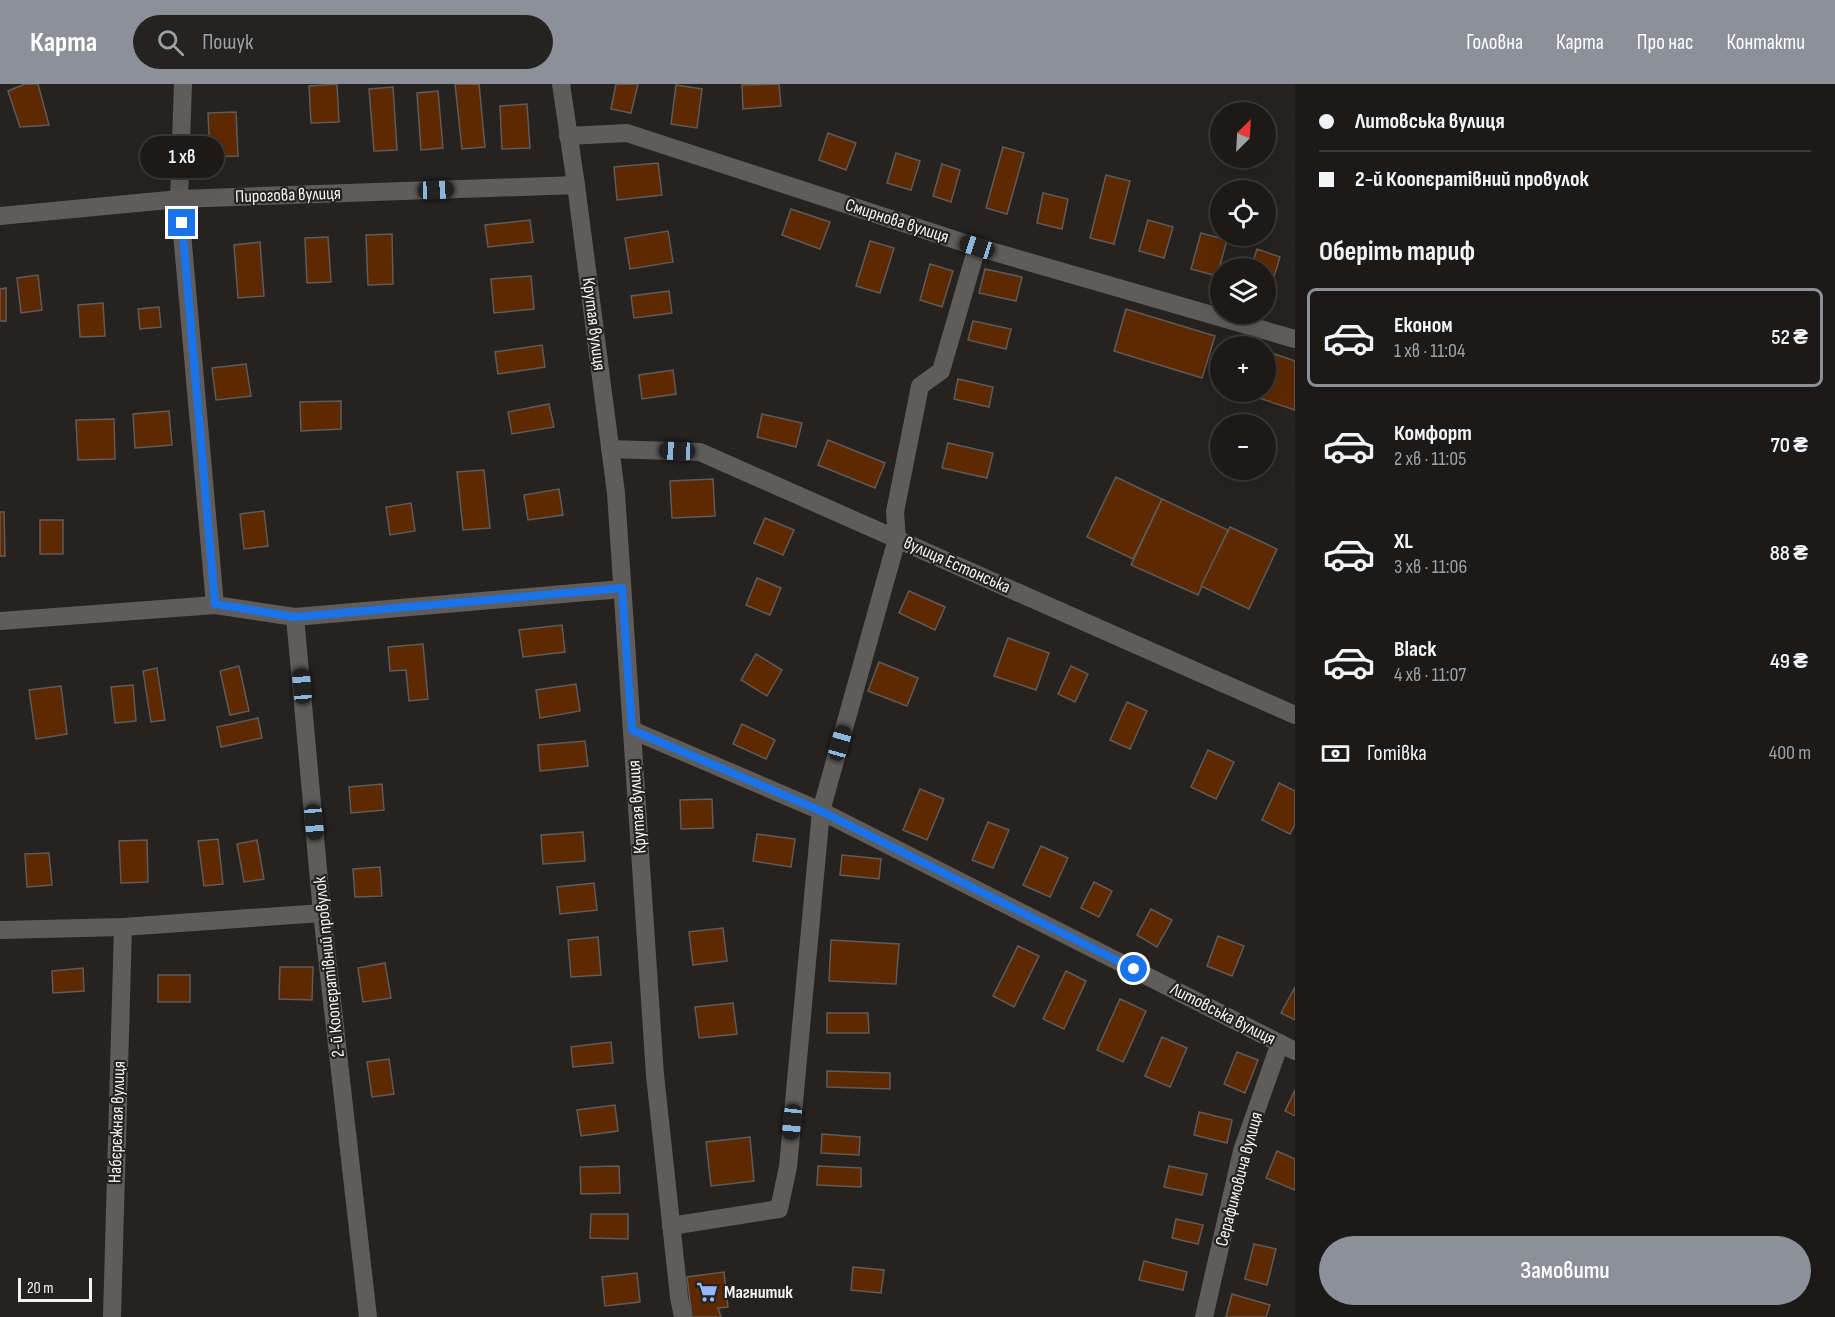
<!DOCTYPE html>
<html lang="uk">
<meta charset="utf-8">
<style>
:root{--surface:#1c1a18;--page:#252321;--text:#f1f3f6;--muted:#a0a1a2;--line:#3a3837;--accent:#8c9099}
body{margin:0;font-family:"Sofia Sans Condensed",sans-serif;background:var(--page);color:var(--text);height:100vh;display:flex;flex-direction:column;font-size:22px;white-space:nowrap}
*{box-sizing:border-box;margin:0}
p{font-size:20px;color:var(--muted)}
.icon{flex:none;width:33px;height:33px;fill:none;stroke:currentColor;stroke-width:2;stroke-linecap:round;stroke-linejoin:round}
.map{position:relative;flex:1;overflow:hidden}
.drawer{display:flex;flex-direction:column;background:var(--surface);width:540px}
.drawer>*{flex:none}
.top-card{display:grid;align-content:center;height:132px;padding:0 24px;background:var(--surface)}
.needle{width:39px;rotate:24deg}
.tools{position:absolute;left:1210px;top:18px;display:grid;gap:12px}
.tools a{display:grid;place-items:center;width:66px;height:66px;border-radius:50%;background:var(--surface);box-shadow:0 6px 24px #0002,0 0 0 2px var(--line);font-size:30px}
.scale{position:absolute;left:18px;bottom:15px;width:74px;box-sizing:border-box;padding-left:6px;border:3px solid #f5f3f2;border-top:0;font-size:16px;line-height:21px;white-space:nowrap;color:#f5f3f2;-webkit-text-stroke:4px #252220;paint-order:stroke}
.end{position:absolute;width:27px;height:27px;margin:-14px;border:8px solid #1a73e8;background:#fff;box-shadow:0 0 0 3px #fff}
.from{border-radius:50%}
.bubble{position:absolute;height:42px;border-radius:21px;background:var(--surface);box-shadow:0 6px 24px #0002,0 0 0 2px var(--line);font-size:20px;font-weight:600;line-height:42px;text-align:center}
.car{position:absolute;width:18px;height:36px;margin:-18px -9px;border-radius:8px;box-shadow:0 0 4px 2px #0007;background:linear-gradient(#222 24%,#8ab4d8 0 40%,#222 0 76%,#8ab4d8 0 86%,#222 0)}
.top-card b{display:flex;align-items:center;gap:21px;height:57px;font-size:22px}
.top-card b+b{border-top:2px solid var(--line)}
.top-card i{width:15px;height:15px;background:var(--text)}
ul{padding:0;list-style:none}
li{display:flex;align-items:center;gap:18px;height:99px;margin:0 12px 9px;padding:0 12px;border:3px solid transparent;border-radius:9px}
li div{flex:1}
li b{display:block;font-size:22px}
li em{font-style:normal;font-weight:600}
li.selected{border-color:var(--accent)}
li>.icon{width:54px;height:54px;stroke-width:1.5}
h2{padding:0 24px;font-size:27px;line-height:72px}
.pay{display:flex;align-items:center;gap:15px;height:66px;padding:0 24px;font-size:22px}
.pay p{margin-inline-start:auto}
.cta{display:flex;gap:12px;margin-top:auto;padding:12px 24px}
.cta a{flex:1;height:69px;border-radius:36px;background:var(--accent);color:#fff;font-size:24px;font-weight:600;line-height:69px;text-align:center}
header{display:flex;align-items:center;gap:36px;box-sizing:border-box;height:84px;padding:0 30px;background:var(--accent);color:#fff}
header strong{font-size:28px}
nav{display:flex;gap:33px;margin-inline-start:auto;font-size:21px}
.search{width:420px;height:54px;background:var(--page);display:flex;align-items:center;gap:15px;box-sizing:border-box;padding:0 21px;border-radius:33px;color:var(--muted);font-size:22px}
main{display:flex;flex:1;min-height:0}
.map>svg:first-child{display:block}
.building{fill:#5d2900;stroke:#5f5b59;stroke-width:1.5}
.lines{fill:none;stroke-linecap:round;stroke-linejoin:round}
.street{stroke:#5e5d5c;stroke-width:18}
.route{stroke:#1a73e8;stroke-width:8}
.labels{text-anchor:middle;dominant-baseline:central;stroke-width:4.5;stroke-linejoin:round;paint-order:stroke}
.street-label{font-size:18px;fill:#f5f3f2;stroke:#252220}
.poi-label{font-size:18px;font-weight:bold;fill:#f5f3f2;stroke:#252220;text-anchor:start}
</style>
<header>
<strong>Карта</strong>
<div class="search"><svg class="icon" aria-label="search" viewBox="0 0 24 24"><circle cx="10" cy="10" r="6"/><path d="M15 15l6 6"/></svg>Пошук</div>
<nav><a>Головна</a><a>Карта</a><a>Про нас</a><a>Контакти</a></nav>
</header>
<main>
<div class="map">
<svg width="1295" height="1233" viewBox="0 0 1295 1233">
<rect width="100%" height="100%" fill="#252220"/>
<g class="building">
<path d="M25,0h13l11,41 -29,2 -12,-36z"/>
<path d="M337,0l2,38 -28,1 -2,-37z"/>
<path d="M455,0h24l6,63 -23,2z"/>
<path d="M616,0h22l-7,29 -20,-4z"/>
<path d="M779,0l2,22 -38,3 -1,-24z"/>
<path d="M676,1l26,4 -5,39 -26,-4z"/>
<path d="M393,3l4,63 -23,1 -5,-62z"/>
<path d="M438,7l5,57 -22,2 -4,-57z"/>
<path d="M527,20l3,44 -28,1 -2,-43z"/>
<path d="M236,28l2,44 -28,1 -2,-44z"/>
<path d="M828,49l28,10 -10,27 -27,-10z"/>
<path d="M1003,63l21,6 -17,61 -21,-6z"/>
<path d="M896,69l24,8 -9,29 -24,-7z"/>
<path d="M658,79l4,32 -45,5 -3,-33z"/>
<path d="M942,80l18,6 -9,32 -18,-6z"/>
<path d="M1106,91l24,6 -16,63 -24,-6z"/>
<path d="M1043,109l25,6 -6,30 -25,-6z"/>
<path d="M791,125l39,13 -10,27 -38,-14z"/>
<path d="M530,136l3,22 -45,5 -3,-22z"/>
<path d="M1148,136l25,7 -9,31 -25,-7z"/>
<path d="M668,147l5,31 -43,7 -5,-31z"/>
<path d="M1201,149l26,7 -10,36 -26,-7z"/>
<path d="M392,150l1,50 -25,1 -2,-50z"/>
<path d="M328,153l3,45 -24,1 -2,-45z"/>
<path d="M870,157l24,7 -14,45 -24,-7z"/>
<path d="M260,158l4,54 -26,2 -4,-53z"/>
<path d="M1257,165l23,8 -11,36 -3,-1v-24h-15z"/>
<path d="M930,180l23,7 -11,36 -22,-7z"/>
<path d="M985,185l37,8 -6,24 -37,-8z"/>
<path d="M38,191l4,35 -21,3 -4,-35z"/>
<path d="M531,192l3,33 -40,4 -3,-34z"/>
<path d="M6,204v33h-6v-32z"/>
<path d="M669,207l3,22 -38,5 -3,-22z"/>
<path d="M103,219l2,33 -25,1 -2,-32z"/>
<path d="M159,223l2,20 -21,2 -2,-20z"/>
<path d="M1126,225l89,27 -13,42 -88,-27z"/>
<path d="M973,237l38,8 -5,20 -38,-9z"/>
<path d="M542,261l3,22 -47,7 -3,-22z"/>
<path d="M1266,267l29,10v49l-45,-15 2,-3h14z"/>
<path d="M246,280l5,32 -35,4 -4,-32z"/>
<path d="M673,286l3,24 -34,5 -3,-24z"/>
<path d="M958,295l35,8 -4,20 -35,-8z"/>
<path d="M341,317v28l-40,2 -1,-29z"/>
<path d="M549,320l5,23 -42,7 -4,-22z"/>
<path d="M169,327l3,34 -37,3 -2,-34z"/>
<path d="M762,330l40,9 -6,24 -39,-10z"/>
<path d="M114,335l1,40 -37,1 -2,-40z"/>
<path d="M828,356l57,23 -10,25 -57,-23z"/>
<path d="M948,359l45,10 -6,25 -45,-10z"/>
<path d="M484,386l6,58 -27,2 -6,-58z"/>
<path d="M1116,393l46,22 -29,60 -46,-22z"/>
<path d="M713,395l2,37 -43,2 -2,-37z"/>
<path d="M559,405l4,26 -35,5 -4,-25z"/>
<path d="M1162,415l66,31 -30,65 -67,-30z"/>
<path d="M411,419l4,28 -25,4 -4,-28z"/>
<path d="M264,427l4,35 -24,3 -4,-35z"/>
<path d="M0,428h4l1,44h-5z"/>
<path d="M765,434l29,12 -11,25 -29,-12z"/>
<rect x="40" y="436" width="23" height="34"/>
<path d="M1230,443l47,22 -28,60 -48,-23z"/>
<path d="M757,494l24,10 -11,27 -24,-10z"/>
<path d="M909,507l36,16 -10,23 -36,-17z"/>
<path d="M562,541l3,27 -42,5 -4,-27z"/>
<path d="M1008,554l41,15 -13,37 -42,-14z"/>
<path d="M423,560l5,55 -19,2 -3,-31 -16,1 -2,-24z"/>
<path d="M756,570l26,16 -15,26 -26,-16z"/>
<path d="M879,578l39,16 -11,28 -39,-15z"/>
<path d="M239,582l10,45 -19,4 -10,-44z"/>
<path d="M1071,582l17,8 -13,28 -17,-8z"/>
<path d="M157,584l8,52 -14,2 -8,-51z"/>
<path d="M576,600l4,27 -40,7 -4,-28z"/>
<path d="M133,601l3,36 -21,2 -4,-36z"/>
<path d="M61,602l6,48 -31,5 -7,-49z"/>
<path d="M1127,618l20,9 -17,38 -20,-9z"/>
<path d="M258,634l4,20 -41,9 -4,-20z"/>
<path d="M742,640l33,16 -9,19 -33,-15z"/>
<path d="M585,657l3,25 -48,5 -2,-26z"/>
<path d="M1208,666l26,12 -18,37 -25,-12z"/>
<path d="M1279,699l16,8v33l-5,10 -28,-14z"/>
<path d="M382,700l2,26 -33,3 -2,-26z"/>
<path d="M920,705l24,10 -17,41 -24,-10z"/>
<path d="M712,715l1,29 -32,1 -1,-29z"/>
<path d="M988,738l21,8 -16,38 -21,-8z"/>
<path d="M583,748l2,29 -42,3 -2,-29z"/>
<path d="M757,750l38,5 -4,28 -38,-6z"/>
<path d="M218,755l5,45 -19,2 -6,-45z"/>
<path d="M147,756l1,42 -27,1 -2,-42z"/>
<path d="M257,756l7,39 -20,3 -7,-38z"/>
<path d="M1041,762l27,12 -18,39 -27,-12z"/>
<path d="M49,769l3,32 -25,2 -2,-33z"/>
<path d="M842,771l39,4 -2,20 -39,-4z"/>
<path d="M380,783l2,29 -27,1 -2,-28z"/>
<path d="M1094,798l18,9 -13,26 -18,-9z"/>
<path d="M594,799l3,27 -37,4 -3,-27z"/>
<path d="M1151,825l21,11 -15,27 -20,-12z"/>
<path d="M723,844l4,33 -34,4 -4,-33z"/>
<path d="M1218,852l26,10 -12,30 -25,-10z"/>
<path d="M598,853l3,38 -30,2 -3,-37z"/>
<path d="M831,856l68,4 -3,40 -67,-3z"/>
<path d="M1018,862l21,10 -25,51 -21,-11z"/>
<path d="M385,879l6,35 -28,4 -5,-34z"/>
<path d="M280,883h33l-1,33 -33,-1z"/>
<path d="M83,884l1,23 -31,2 -1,-22z"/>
<path d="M1066,887l20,10 -22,48 -21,-10z"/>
<rect x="158" y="891" width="32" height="27"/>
<path d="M1295,903v33l-14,-7z"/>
<path d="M1120,915l26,12 -23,51 -26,-12z"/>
<path d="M733,919l4,31 -38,4 -4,-31z"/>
<path d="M827,929h41l1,20h-42z"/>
<path d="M1162,953l25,11 -17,39 -25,-11z"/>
<path d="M611,958l2,21 -40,4 -2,-20z"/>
<path d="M1237,968l21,8 -13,33 -21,-9z"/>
<path d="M389,975l5,35 -22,3 -5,-35z"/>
<path d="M827,987l63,2v16l-63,-2z"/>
<path d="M1295,1006v26l-10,-5z"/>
<path d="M615,1021l3,26 -37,5 -4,-26z"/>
<path d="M1199,1028l33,8 -5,23 -33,-8z"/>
<path d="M822,1050l38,3 -1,18 -38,-2z"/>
<path d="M750,1053l4,44 -43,5 -5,-44z"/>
<path d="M1277,1067l18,8v31l-29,-12z"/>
<path d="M619,1082l1,27 -39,1 -1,-27z"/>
<path d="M818,1082l43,2v19l-44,-2z"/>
<path d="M1169,1082l38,8 -5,21 -38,-8z"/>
<path d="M591,1130h37v25l-38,-1z"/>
<path d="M1176,1135l27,6 -5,19 -26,-6z"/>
<path d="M1254,1160l22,5 -9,36 -22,-6z"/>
<path d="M1144,1177l43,11 -4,18 -44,-10z"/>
<path d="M853,1183l31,3 -3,23 -30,-3z"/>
<path d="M724,1188l4,35 -10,1 3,9h-29l-5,-40z"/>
<path d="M637,1189l3,29 -35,4 -3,-29z"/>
<path d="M1232,1210l38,11 -4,12h-40z"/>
</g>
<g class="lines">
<g class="street">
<path d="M183,0l-4,115 36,406"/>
<path d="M561,0l15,101 40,308 39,582 24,222 4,20"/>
<path d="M568,52l59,-3 350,114 318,92"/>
<path d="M0,132l179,-17 397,-14"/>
<path d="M610,365l90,3 595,263"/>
<path d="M295,533l27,296 46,404"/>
<path d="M0,537l215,-16 80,12 327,-28"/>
<path d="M632,646l189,81 474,240"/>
<path d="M0,846l123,-3 199,-14"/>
<path d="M671,1142l108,-17 9,-42 33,-356 76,-272 -2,-27 25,-126 21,-15 36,-124"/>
<path d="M112,1233l11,-390"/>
<path d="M1204,1233l38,-166 38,-108"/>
</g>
</g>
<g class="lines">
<path class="route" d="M182,139l33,381 80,13 327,-29 10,142 189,81 313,158"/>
</g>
<defs>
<symbol id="supermarket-bare" viewBox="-9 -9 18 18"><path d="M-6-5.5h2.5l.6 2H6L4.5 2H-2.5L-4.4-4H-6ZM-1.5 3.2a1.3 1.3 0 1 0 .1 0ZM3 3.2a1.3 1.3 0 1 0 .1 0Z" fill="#92b7fd" stroke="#252220" stroke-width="2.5" paint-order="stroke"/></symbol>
</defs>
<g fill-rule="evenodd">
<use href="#supermarket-bare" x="692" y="1193" width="30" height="30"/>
</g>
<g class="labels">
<g class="street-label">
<text transform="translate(288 111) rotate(-2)">Пирогова вулиця</text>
<text transform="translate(897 137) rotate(18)">Смирнова вулиця</text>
<text transform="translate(594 240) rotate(83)">Крутая вулиця</text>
<text transform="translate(957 481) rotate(24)">вулиця Естонська</text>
<text transform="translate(637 723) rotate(-94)">Крутая вулиця</text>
<text transform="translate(329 883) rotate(-96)">2-й Коопєратівний провулок</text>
<text transform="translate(1223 930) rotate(27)">Литовська вулиця</text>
<text transform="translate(117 1038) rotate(-88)">Набєрєжная вулиця</text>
<text transform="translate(1239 1095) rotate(-75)">Серафимовича вулиця</text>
</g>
<g class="poi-label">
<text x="724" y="1208">Магнитик</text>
</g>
</g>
</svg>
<div class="tools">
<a><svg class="needle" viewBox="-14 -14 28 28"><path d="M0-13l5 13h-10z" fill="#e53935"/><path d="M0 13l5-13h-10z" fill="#a0a1a2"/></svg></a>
<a><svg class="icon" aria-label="locate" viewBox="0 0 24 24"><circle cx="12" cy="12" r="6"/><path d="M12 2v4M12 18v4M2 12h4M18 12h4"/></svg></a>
<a><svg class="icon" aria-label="layers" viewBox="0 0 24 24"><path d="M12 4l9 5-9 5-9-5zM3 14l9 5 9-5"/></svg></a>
<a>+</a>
<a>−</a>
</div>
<div class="scale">20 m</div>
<i class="end from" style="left:1134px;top:885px"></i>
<i class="end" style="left:182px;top:139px"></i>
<div class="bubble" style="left:140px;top:52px;width:84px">1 хв</div>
<i class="car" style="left:436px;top:106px;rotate:88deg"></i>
<i class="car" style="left:977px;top:163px;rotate:288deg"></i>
<i class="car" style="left:677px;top:367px;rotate:272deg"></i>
<i class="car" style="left:302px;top:602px;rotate:355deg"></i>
<i class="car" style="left:840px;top:659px;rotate:16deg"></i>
<i class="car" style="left:314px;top:738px;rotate:175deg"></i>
<i class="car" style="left:792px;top:1038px;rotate:186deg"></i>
</div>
<section class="drawer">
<div class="top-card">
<b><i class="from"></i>Литовська вулиця</b>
<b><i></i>2-й Коопєратівний провулок</b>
</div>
<h2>Оберіть тариф</h2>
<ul>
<li class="selected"><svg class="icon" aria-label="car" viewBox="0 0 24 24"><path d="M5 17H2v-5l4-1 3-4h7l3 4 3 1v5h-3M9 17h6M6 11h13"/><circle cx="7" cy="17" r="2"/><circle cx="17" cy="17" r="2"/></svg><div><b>Економ</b><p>1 хв · 11:04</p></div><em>52 ₴</em></li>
<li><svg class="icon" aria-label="car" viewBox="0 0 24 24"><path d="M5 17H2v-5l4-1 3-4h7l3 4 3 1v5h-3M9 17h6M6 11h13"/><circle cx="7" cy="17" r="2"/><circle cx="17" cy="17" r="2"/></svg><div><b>Комфорт</b><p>2 хв · 11:05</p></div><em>70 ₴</em></li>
<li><svg class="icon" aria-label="car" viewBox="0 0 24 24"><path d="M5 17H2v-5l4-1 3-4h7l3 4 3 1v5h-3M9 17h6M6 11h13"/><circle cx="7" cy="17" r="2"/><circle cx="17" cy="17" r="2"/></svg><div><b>XL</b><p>3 хв · 11:06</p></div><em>88 ₴</em></li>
<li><svg class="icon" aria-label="car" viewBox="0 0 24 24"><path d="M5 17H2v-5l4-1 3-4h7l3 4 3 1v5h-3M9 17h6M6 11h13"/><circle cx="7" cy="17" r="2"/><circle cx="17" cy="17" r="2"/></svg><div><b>Black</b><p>4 хв · 11:07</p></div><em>49 ₴</em></li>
</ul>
<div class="pay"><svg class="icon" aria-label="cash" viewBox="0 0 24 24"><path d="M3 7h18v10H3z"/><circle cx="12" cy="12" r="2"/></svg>Готівка<p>400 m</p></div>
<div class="cta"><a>Замовити</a></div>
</section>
</main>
